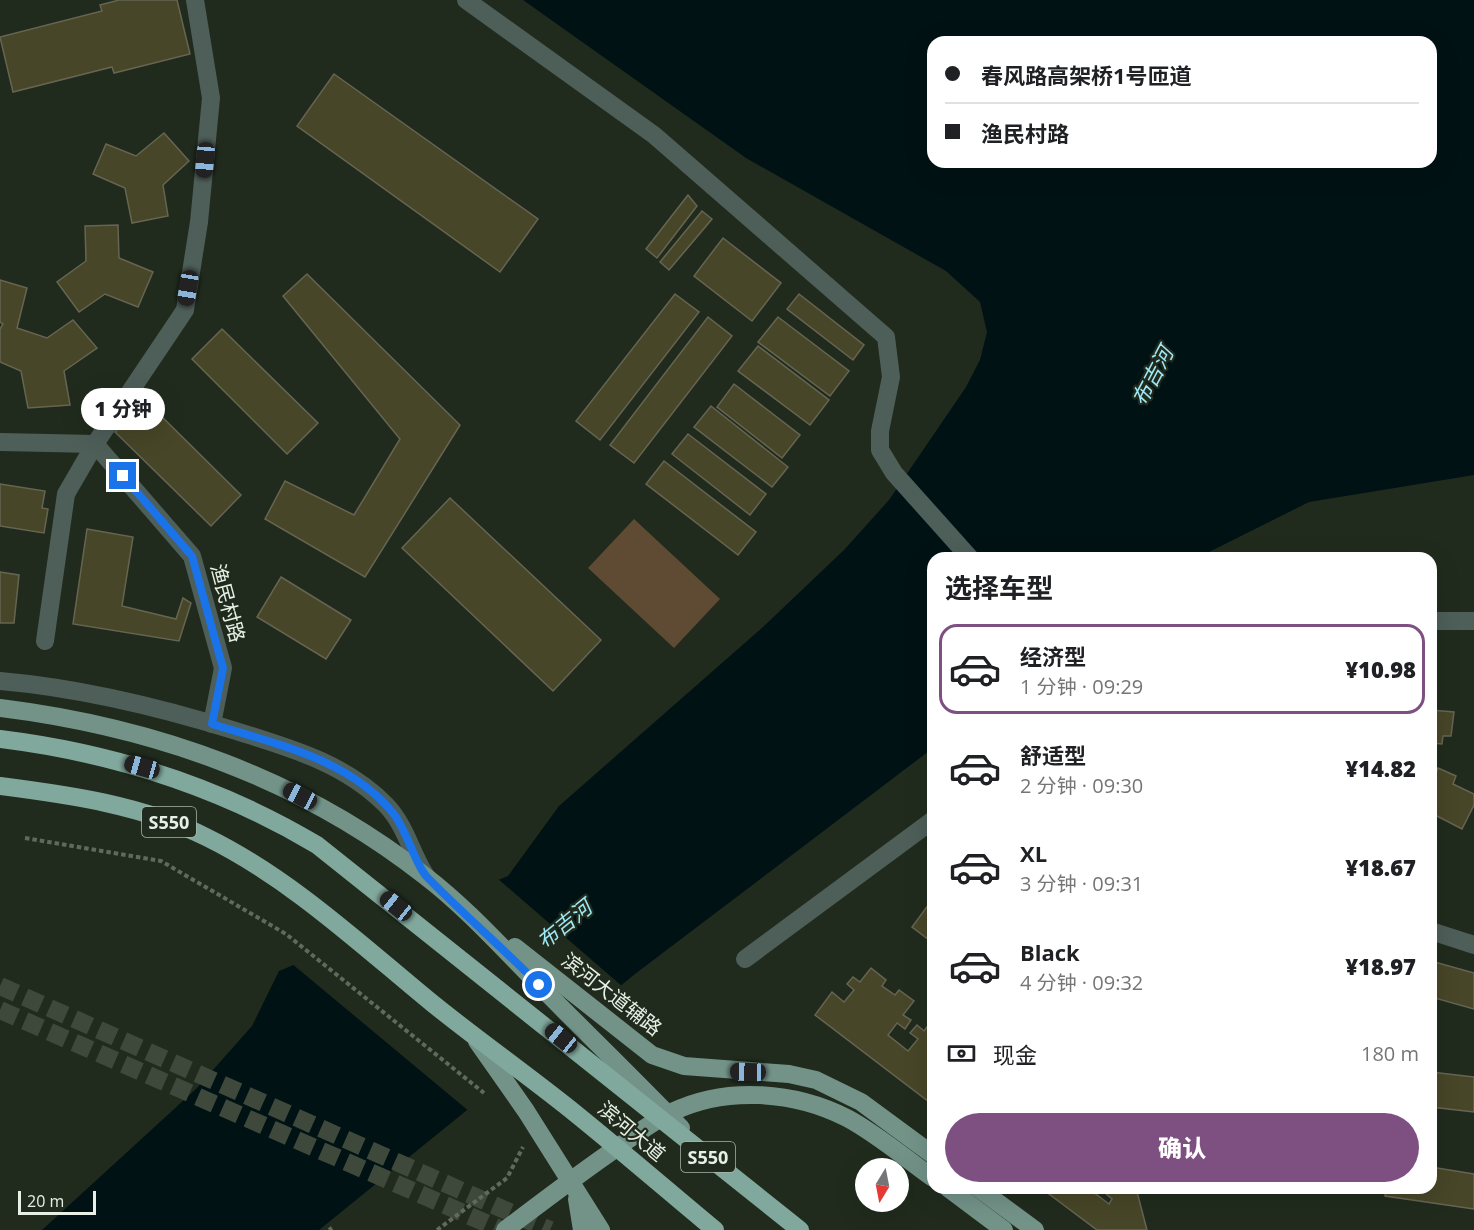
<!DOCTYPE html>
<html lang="zh">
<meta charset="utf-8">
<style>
:root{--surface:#fff;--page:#f6f6f6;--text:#202124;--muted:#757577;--line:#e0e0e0;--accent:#7e5081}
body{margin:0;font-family:"Open Sans","Noto Sans SC",sans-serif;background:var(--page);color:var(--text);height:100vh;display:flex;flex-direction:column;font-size:22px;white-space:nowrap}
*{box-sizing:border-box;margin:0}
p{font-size:20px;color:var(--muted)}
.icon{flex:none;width:33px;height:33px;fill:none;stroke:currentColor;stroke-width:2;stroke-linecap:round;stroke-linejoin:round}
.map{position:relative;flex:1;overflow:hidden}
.drawer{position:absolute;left:927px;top:552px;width:510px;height:642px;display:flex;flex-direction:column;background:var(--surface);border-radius:18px;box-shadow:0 6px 24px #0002}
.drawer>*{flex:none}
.hud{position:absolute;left:927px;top:36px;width:510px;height:132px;border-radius:18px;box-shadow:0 6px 24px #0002;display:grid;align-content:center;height:132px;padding:0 18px;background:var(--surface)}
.needle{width:39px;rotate:190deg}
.fabs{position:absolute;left:855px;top:1158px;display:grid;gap:12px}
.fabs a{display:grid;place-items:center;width:54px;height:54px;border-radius:50%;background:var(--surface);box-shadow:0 6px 24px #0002;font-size:30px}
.scale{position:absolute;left:18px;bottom:15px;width:78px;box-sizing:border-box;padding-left:6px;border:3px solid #e8f0e6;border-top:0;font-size:16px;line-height:21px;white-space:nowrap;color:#e8f0e6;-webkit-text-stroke:4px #202b1d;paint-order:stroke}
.end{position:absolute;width:27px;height:27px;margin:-14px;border:8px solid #1a73e8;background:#fff;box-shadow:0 0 0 3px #fff}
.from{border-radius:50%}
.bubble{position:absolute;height:42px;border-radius:21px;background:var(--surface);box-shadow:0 6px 24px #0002;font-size:20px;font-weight:800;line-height:42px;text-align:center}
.car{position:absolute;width:18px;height:36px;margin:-18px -9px;border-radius:8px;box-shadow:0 0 4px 2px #0007;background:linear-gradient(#222 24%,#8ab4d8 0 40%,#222 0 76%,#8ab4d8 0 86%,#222 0)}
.hud b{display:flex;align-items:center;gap:21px;height:57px;font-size:22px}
.hud b+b{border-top:2px solid var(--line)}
.hud i{width:15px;height:15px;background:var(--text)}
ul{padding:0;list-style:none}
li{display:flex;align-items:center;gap:18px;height:90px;margin:0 12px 9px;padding:0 6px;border:3px solid transparent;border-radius:18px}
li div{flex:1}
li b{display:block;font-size:22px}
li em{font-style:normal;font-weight:800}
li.current{border-color:var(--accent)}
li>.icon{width:54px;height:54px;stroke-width:1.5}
h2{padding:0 18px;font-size:27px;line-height:72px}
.pay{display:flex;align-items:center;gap:15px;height:66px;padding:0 18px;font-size:22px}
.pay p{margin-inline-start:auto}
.button{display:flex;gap:12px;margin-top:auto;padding:12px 18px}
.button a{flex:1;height:69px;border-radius:36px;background:var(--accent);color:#fff;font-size:24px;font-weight:800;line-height:69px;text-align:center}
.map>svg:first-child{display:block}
.green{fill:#5f4b34}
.water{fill:#011215;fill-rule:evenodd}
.pier{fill:#202b1d}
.building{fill:#484628;stroke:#666552;stroke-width:1.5}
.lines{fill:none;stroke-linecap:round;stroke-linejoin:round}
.highway-tunnel{stroke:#3e493b;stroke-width:18;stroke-dasharray:18 9;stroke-linecap:butt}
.path{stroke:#5f695c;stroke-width:4;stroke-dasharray:4.5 3;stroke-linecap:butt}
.minor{stroke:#4e5e59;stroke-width:18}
.major{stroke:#739389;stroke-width:18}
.highway{stroke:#81a89c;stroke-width:18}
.route{stroke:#1a73e8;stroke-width:8}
.labels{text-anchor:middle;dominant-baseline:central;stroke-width:4.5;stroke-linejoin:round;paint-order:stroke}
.shield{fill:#202b1d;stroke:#acb5aa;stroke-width:1.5}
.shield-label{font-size:18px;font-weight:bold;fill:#e8f0e6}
.street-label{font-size:20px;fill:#e8f0e6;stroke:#202b1d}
.water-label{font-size:21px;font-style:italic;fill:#9fe9f6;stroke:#202b1d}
</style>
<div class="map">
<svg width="1474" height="1230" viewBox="0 0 1474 1230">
<rect width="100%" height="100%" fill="#202b1d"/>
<path class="green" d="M634,519l86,80 -46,49 -86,-80z"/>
<path class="water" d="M523,0h951v475l-165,27 -112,56h-264v190l-298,226 -316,256h-277l154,-141 56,-63 27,-55 229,-95 51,-70 204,-179 81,-77 45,-50 77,-113 14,-27 7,-28 -7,-30 -34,-31 -200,-113zM933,42h498v120h-498z"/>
<path class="pier" d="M497,878l126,109 -153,125 -179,-149z"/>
<g class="building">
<path d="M119,0h58l13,54 -76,19 -2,-6 -99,25 -13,-55 102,-26 -2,-6z"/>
<path d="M334,74l204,145 -38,53 -203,-146z"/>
<path d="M164,133l25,28 -26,24 5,31 -36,7 -7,-35 -32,-14 13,-30 30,12z"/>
<path d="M688,195l9,11 -40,52 -11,-9z"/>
<path d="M702,211l10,8 -43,51 -9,-8z"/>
<path d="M118,225l1,33 34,14 -15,35 -33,-13 -26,18 -22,-30 29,-21 -1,-35z"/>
<path d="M723,238l58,45 -29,38 -58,-45z"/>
<path d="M307,274l153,151 -95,152 -100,-58 20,-38 69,34 46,-76 -117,-143z"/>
<path d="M0,280l27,8 -10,40 30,10 26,-18 24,28 -33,23 6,34 -42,3 -7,-37 -21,-9v-33l3,-5 -3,-2z"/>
<path d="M675,294l24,18 -99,128 -24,-19z"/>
<path d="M799,294l65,51 -11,15 -66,-51z"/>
<path d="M708,317l24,19 -98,127 -24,-18z"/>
<path d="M778,317l71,54 -19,25 -72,-54z"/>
<path d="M222,329l96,94 -31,31 -95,-95z"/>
<path d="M758,346l71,54 -19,25 -72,-54z"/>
<path d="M734,384l66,51 -18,23 -65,-51z"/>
<path d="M146,401l95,94 -30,31 -96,-94z"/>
<path d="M711,406l77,61 -16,20 -78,-60z"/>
<path d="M688,434l78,60 -16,21 -78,-61z"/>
<path d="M664,461l92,71 -18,23 -92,-71z"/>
<path d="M0,484l45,7 -3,17 6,1 -4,24 -44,-7z"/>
<path d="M450,498l151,142 -48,51 -151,-143z"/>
<path d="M87,529l46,8 -11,69 54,13 7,-21 8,5 -12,38 -106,-17z"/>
<path d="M0,572l19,3 -5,48h-14z"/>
<path d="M281,577l70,43 -25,39 -69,-42z"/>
<path d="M1431,710l23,2 -3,24h-8l-1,8 -11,-1z"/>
<path d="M1438,768l18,8 -3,8 21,10v11l-12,24 -31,-16v-40l4,2z"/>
<path d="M929,904l4,3v36l-21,-16z"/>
<path d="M1431,961l43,12v36l-43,-12z"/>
<path d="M871,968l15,12 -4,6 13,9 4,-5 15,11 -11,14 8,5 -6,9 -8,-6 -9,12 20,16 10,-12 -8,-6 7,-8 7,6 9,-12v86l-118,-90 17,-23 12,10 10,-12 -7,-6 6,-7 7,5z"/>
<path d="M1431,1072l43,5v35l-43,-5z"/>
<path d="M1431,1167l43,7v35l-89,-13 1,-8h45z"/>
<path d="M1041,1188h47l21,16 3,-5 -7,-6 4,-5h27l11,42h-50z"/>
</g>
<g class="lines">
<g class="highway-tunnel">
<path d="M0,986l550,244"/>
<path d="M0,1010l502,220"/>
</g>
<g class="path">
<path d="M25,838l136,23 125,73 198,159"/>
<path d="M329,1230l3,-2"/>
<path d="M437,1230l70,-52 16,-31"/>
</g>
<g class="minor">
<path d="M466,0l188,135 232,202 5,40 -11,54v19l14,23 76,85"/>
<path d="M0,442l95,2 97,112 31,112 -11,56"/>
<path d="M1431,621h43"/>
<path d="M45,641l21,-147 29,-50 90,-134 14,-88 12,-124 -16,-98"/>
<path d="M0,681c81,7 159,26 236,50 54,17 109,32 150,74 20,21 25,48 40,71"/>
<path d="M1431,931l43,14"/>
<path d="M745,959l188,-139"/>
</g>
<g class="major">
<path d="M0,708c154,19 302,71 425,168 43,33 80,75 118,113 46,47 93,92 138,139"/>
<path d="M515,947l137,108 32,11 105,8 27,6 45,22 72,53"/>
<path d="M477,1041l49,70 75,119"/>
<path d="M948,1188l56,42"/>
<path d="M978,1188l57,42"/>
<path d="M577,1199l5,31"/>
<path d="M505,1230c37,-28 75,-57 113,-83 17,-12 35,-26 54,-35 54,-26 122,-21 175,6 30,16 58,40 86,60"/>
</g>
<g class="highway">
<path d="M0,739c114,14 218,47 317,106l483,385"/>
<path d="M0,786c70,9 142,19 206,51 84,41 154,107 226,166 47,38 97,73 144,111 47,38 92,77 139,116"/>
</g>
</g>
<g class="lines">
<path class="route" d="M123,476l69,80 31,112 -11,56c64,20 137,35 181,89 15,19 22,52 34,64 36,37 76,71 112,108"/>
</g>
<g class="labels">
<g class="shield">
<rect x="142" y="807" width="54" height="30" rx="4.5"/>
<rect x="681" y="1142" width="54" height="30" rx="4.5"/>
</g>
<g class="shield-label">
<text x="169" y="822">S550</text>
<text x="708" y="1157">S550</text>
</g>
<g class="street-label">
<text transform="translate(228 603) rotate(75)">渔民村路</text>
<text transform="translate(612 994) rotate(38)">滨河大道辅路</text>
<text transform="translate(632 1131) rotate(40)">滨河大道</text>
</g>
<g class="water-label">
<text transform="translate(1152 376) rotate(-62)">布吉河</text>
<text transform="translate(564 924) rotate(-39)">布吉河</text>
</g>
</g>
</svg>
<div class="fabs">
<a><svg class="needle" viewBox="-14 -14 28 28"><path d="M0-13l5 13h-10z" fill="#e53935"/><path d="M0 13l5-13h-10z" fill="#757577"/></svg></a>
</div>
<div class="scale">20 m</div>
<i class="end from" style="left:539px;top:985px"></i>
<i class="end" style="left:123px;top:476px"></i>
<div class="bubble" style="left:81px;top:388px;width:84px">1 分钟</div>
<i class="car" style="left:205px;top:160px;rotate:185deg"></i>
<i class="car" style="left:188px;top:288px;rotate:189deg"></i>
<i class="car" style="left:142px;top:767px;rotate:286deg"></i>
<i class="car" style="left:300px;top:796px;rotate:298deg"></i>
<i class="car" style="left:396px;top:906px;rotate:309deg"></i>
<i class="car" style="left:561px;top:1038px;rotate:309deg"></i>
<i class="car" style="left:748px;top:1072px;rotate:271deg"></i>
<div class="hud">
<b><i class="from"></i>春风路高架桥1号匝道</b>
<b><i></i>渔民村路</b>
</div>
<section class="drawer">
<h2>选择车型</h2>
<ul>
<li class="current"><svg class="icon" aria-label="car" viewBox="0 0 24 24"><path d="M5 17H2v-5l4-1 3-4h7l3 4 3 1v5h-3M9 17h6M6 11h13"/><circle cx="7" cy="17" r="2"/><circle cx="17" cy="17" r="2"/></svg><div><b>经济型</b><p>1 分钟 · 09:29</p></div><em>¥10.98</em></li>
<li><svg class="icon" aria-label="car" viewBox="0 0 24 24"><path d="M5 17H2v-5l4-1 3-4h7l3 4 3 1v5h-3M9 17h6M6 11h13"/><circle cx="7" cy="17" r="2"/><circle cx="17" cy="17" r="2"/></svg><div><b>舒适型</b><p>2 分钟 · 09:30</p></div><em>¥14.82</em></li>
<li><svg class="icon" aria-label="car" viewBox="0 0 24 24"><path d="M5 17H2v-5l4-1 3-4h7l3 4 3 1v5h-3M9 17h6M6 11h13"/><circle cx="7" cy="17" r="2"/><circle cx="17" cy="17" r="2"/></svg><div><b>XL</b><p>3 分钟 · 09:31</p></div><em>¥18.67</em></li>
<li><svg class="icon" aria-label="car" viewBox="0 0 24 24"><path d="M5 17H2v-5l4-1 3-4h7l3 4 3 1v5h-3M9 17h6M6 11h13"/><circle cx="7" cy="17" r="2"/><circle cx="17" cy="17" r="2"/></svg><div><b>Black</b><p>4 分钟 · 09:32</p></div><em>¥18.97</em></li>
</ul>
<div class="pay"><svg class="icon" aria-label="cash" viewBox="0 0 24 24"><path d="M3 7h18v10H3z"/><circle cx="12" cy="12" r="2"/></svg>现金<p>180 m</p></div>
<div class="button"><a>确认</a></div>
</section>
</div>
